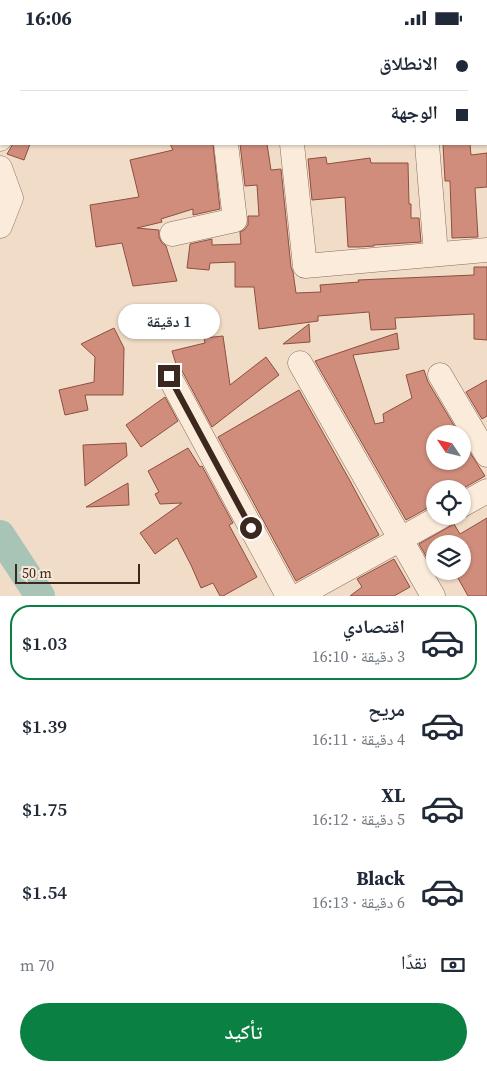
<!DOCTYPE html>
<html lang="ar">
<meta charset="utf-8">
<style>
:root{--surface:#fff;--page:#f6f6f7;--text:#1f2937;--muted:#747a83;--line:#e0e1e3;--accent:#0b8043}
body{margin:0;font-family:"Source Serif 4","Noto Naskh Arabic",serif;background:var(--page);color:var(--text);direction:rtl;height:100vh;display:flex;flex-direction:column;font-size:19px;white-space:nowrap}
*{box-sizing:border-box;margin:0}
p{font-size:16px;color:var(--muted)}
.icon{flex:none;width:28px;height:28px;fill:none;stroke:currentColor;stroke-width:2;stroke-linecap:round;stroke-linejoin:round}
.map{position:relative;height:561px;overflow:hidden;direction:ltr}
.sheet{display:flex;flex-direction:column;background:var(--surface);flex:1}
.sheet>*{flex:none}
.guide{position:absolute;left:0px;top:0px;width:488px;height:110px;box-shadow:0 1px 4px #0004;direction:rtl;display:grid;align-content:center;height:110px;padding:0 20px;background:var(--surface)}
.needle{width:32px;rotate:305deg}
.buttons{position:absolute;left:426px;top:390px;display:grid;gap:10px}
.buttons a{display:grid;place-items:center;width:45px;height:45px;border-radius:50%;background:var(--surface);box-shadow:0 1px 4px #0004;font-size:25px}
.scale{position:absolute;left:15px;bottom:12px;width:125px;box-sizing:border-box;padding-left:5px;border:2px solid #3d281f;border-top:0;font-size:14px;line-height:18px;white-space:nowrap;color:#3d281f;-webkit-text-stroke:4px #f7e7d7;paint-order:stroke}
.end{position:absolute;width:22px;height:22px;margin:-11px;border:6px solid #3d281f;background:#fff;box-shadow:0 0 0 2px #fff}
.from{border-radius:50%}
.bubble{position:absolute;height:35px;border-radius:18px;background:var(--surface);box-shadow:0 1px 4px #0004;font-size:16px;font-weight:600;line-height:35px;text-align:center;direction:rtl}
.guide b{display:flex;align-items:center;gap:18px;height:48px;font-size:19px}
.guide b+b{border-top:1px solid var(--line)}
.guide i{width:12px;height:12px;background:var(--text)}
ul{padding:9px 0 0;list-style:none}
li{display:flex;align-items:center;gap:15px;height:75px;margin:0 10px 8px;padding:0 10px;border:2px solid transparent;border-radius:20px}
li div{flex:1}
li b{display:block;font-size:19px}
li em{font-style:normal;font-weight:600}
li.current{border-color:var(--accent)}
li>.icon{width:45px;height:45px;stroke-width:1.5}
.pay{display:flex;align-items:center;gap:12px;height:55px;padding:0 20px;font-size:19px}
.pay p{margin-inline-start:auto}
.primary-button{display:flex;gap:10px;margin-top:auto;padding:10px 20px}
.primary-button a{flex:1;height:58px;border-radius:30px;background:var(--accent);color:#fff;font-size:20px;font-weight:600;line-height:58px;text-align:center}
.status{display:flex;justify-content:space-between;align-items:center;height:35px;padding:0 25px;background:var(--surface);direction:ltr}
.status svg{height:14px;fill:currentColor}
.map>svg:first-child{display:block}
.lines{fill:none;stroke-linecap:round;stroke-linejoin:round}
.river{stroke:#a8c4b6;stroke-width:30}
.building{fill:#d08d7b;stroke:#8e4f3f}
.minor-casing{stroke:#8d6b5b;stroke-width:25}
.minor{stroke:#faebdb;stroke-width:24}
.route{stroke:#3d281f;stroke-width:6}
</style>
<div class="status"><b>16:06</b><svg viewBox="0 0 49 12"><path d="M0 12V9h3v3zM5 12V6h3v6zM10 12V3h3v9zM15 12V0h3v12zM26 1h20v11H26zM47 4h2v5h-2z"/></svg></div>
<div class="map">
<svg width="487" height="561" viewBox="0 0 487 561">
<rect width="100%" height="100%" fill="#f0dcc7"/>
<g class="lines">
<path class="river" d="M0,500l40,61"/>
</g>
<g class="building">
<path d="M13,109h17l-6,16 -17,-6z"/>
<path d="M170,109h43l7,65 -27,6v-6l-32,10 1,3 -25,6 22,2v7l3,6 4,3 11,35 -44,5 -11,-43 -26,4 -6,-42 49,-8 -9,-37 43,-10z"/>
<path d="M240,109h27l4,26 10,-1 10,98 2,5 3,21 25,-1 -1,-7 39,-3 -1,-2 116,-5v-8h13v73l-13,-1v-25l-79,4 1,11 -25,1 -2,-18 -51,4v5l-59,8 -5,-42h-19v-25l-25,1 -1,7 -22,-2 3,-24 22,-5v6l29,-1 -1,-12 4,-2 4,-5v-9h11l-2,-31 -12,1z"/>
<path d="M443,109h27l1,11 16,-2v34l-12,1 3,49 -26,1 -2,-57h-5z"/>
<path d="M326,122l1,7 43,-6 1,5h37l1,41h2v14h8l2,24 -47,3v1l-15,1h-11l-3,-50 -33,3 -4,-41z"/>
<path d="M309,289l1,18 -27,2z"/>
<path d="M114,293l10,20 -1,47h-38l3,15 -23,5 -6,-25 35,-8 1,-25 -14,-13z"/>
<path d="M397,298l2,16 -46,6 22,69 9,-2 -1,-8 29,-16 -6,-23 18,-5 4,12 30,50 -3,2h-20v27h27v-21l23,36 -23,13h-27v15l-29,16 -91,-159z"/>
<path d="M223,301l7,49 36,-28 13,18 -67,52 -31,-58 -5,-5 -4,-13 33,-8 -1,-5z"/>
<path d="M487,345v36l-5,3 -16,-27z"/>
<path d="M299,355l50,89 30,56 -83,46 -78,-144z"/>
<path d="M165,362l13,24 -37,26 -15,-22z"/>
<path d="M126,408l1,13 -42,30 -2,-41z"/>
<path d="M188,413l12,19 2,-1 31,57 -4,2 28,52 -34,19h-3l-7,-13 -12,5 -10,-23 -14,-27 -22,16 -15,-21 42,-30 -22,1 -5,-10 4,-2 -11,-21z"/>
<path d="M128,448l1,22 -43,2z"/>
<path d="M487,483v78h-19l-14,-25h8v-27h-27v28l-16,-28 35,-20 6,10z"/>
<path d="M394,524l16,28 -16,9h-44l12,-9 -5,-8z"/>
</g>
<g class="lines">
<defs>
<g id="minor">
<path d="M44,0v1"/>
<path d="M105,0l1,1"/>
<path d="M486,91h1"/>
<path d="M0,104l1,-1"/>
<path d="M292,109l13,122 182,-16"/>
<path d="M427,109l9,110"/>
<path d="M0,133l11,30 -11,28"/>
<path d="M172,199l63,-14 -9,-76"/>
<path d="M300,328l133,233"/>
<path d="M440,340l47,80"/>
<path d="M169,341l119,220"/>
<path d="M462,470l25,-14"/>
<path d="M298,561l144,-80"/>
</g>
</defs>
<use href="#minor" class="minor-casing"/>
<use href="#minor" class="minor"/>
</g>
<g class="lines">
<path class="route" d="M169,341l82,152"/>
</g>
</svg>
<div class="buttons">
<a><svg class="needle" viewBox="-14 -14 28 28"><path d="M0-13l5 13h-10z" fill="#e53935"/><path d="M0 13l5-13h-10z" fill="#747a83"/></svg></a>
<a><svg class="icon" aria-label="locate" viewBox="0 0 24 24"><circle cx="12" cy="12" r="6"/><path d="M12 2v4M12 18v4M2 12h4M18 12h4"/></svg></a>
<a><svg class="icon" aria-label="layers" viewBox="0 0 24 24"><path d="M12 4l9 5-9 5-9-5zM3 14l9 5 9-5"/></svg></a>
</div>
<div class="scale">50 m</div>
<i class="end from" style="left:251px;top:493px"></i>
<i class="end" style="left:169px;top:341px"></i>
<div class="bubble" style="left:118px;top:269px;width:102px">1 دقيقة</div>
<div class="guide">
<b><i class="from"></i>الانطلاق</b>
<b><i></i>الوجهة</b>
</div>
</div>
<section class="sheet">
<ul>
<li class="current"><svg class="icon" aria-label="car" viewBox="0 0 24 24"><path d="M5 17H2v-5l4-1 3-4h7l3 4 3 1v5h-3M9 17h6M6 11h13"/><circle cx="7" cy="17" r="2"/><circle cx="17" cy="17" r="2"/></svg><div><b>اقتصادي</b><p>3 دقيقة · 16:10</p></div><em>$1.03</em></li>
<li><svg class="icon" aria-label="car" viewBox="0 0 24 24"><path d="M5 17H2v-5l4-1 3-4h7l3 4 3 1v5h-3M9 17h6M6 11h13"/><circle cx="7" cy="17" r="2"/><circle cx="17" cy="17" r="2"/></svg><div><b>مريح</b><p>4 دقيقة · 16:11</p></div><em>$1.39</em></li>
<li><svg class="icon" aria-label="car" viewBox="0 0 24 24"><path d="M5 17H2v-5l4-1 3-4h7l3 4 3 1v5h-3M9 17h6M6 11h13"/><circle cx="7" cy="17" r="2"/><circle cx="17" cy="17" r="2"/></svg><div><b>XL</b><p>5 دقيقة · 16:12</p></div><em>$1.75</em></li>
<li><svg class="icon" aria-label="car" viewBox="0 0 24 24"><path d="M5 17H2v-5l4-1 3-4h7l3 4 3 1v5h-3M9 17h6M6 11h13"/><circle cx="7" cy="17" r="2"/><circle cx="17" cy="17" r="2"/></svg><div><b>Black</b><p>6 دقيقة · 16:13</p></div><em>$1.54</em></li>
</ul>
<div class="pay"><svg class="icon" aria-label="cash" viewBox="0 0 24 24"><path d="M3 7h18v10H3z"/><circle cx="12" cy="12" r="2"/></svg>نقدًا<p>70 m</p></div>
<div class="primary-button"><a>تأكيد</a></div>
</section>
